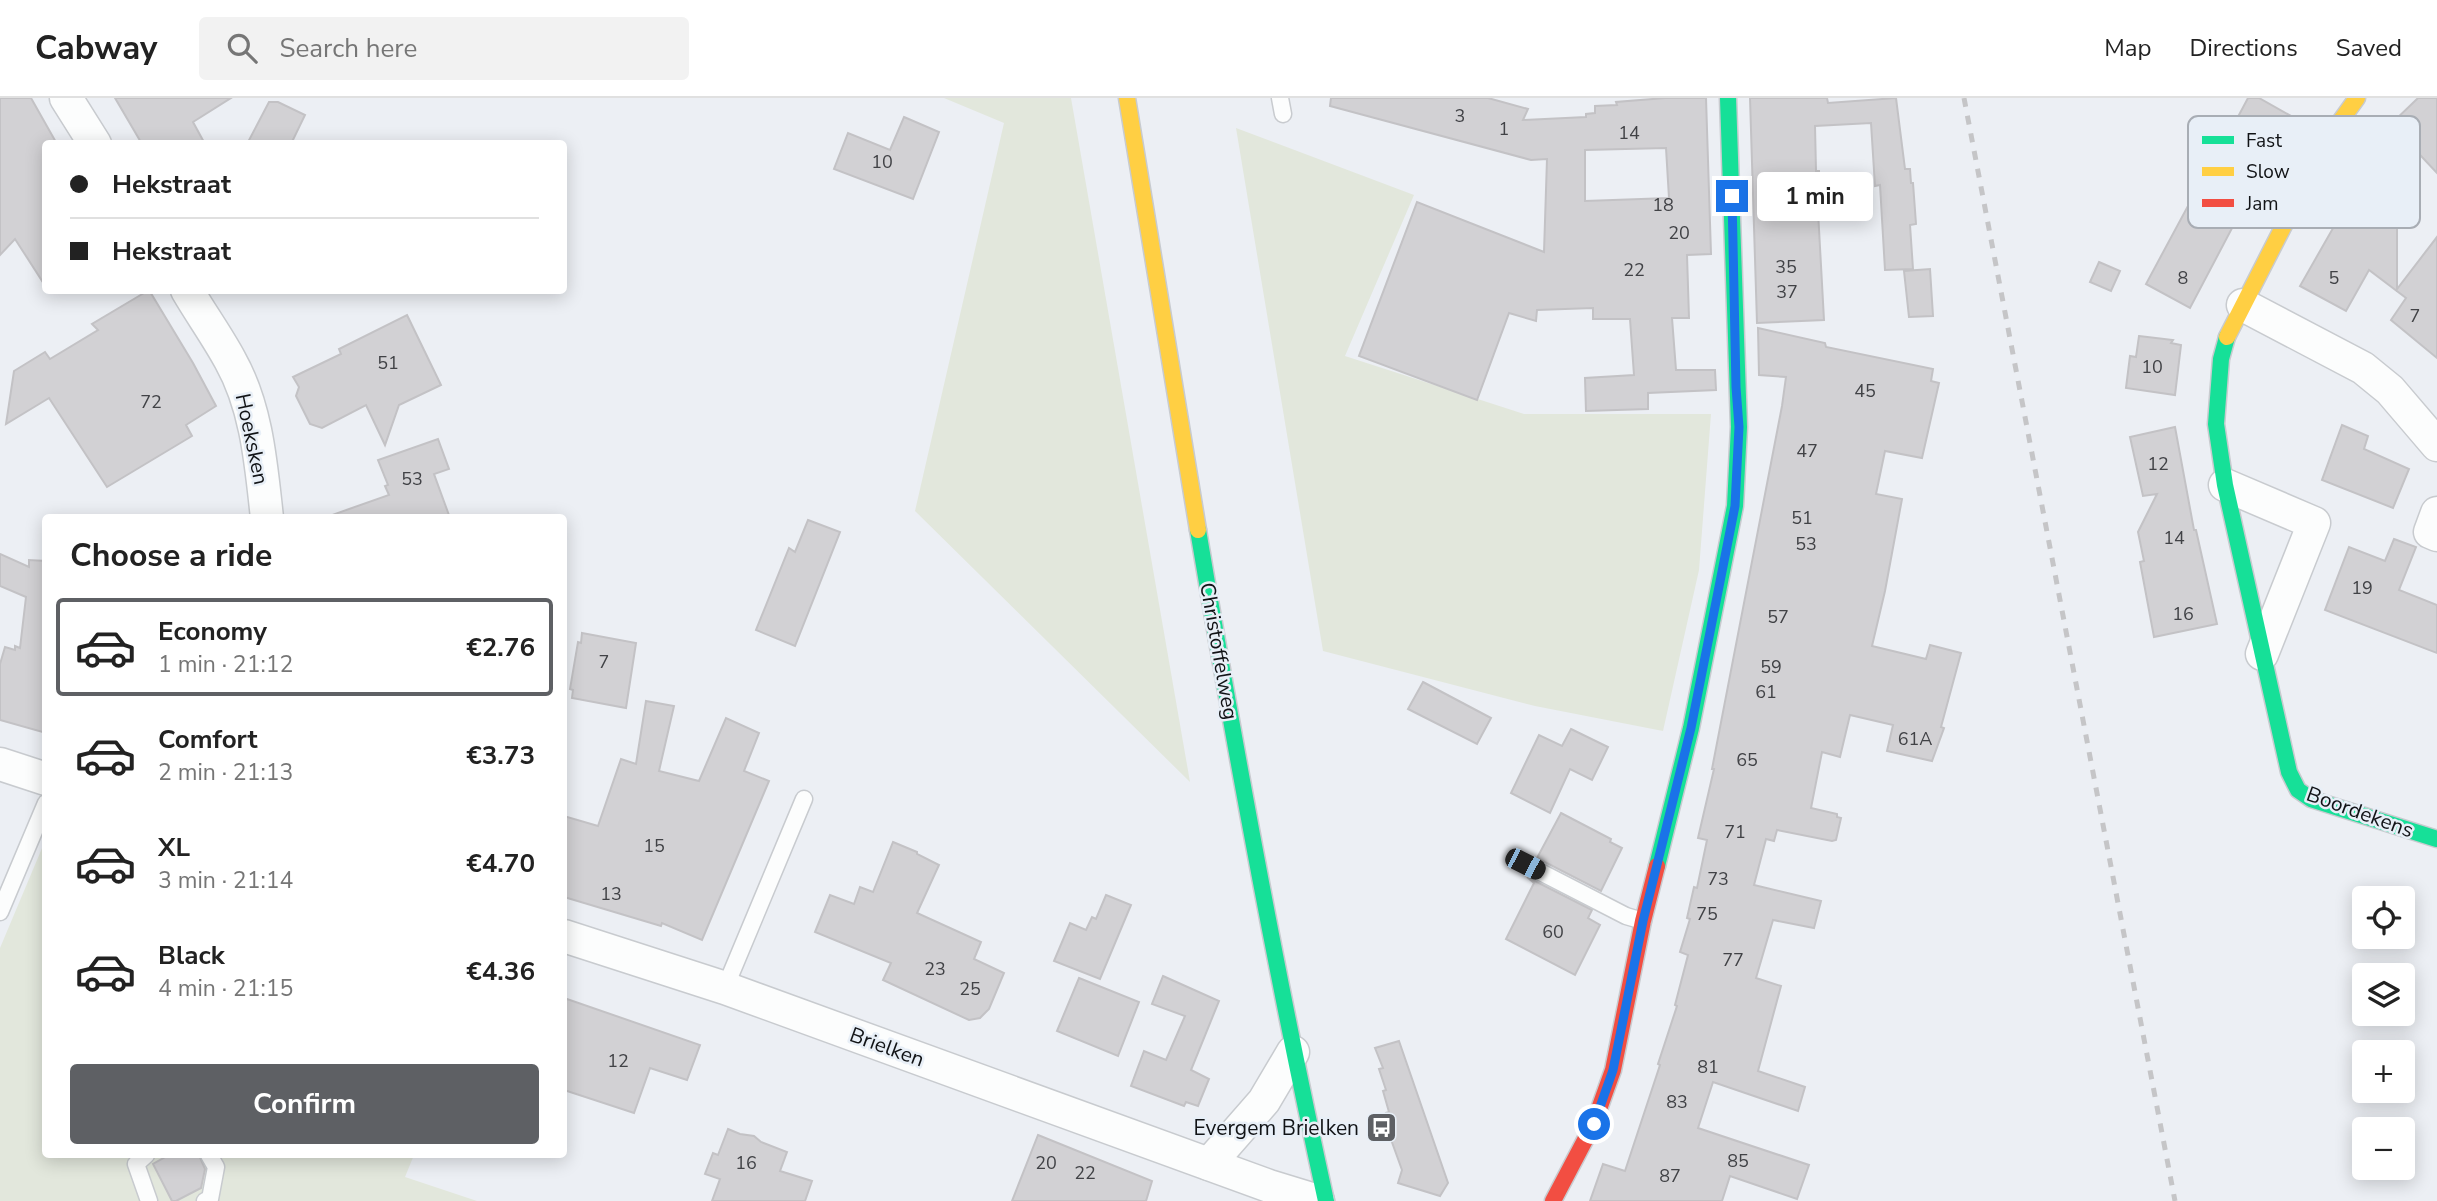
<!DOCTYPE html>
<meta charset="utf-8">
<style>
:root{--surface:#fff;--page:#f2f2f2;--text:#222;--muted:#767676;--line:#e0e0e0;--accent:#5e6064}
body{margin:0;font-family:"Nunito Sans",sans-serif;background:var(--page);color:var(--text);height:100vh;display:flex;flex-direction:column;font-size:26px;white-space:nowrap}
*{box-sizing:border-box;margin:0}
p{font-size:23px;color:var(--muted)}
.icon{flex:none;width:38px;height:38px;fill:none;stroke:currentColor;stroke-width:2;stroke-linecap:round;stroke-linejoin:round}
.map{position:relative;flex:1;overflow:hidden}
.details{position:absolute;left:42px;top:416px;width:525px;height:644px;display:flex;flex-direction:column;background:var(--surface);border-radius:7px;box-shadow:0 4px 18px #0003}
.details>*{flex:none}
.guide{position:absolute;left:42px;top:42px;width:525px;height:154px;border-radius:7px;box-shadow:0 4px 18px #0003;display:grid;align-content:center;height:154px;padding:0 28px;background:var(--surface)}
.controls{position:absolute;left:2352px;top:788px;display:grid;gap:14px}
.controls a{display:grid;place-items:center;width:63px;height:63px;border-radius:7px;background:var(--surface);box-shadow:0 4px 18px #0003;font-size:35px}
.end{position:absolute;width:32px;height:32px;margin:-16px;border:9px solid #1a73e8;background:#fff;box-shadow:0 0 0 4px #fff}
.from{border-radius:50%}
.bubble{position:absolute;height:49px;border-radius:7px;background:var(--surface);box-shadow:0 4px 18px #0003;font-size:23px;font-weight:700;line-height:49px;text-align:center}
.car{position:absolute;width:21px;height:42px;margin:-21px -10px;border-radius:9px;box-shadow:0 0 5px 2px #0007;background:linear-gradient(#222 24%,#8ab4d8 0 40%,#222 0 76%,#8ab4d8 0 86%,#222 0)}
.guide b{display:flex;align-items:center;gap:24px;height:66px;font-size:26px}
.guide b+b{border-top:2px solid var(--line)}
.guide i{width:18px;height:18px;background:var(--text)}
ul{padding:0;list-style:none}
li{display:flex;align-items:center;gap:21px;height:98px;margin:0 14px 10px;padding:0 14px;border:4px solid transparent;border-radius:7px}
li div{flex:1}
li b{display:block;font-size:26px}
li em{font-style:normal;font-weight:700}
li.on{border-color:var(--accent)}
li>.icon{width:63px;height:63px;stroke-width:1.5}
h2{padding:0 28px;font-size:32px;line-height:84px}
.action{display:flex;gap:14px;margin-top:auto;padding:14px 28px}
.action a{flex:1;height:80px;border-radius:7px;background:var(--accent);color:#fff;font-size:28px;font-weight:700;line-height:80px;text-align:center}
header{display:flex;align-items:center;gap:42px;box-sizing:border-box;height:98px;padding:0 35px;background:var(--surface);border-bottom:2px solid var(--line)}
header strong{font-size:33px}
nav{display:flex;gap:38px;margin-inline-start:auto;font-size:24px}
.search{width:490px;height:63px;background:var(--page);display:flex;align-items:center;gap:18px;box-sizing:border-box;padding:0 24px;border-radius:7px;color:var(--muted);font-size:26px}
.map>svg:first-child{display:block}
.green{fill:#e2e7dc}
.building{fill:#d2d1d4;stroke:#c3c2c5;stroke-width:2;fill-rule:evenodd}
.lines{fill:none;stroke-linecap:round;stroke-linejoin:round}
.lane-casing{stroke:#c8cbcf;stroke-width:19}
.street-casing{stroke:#c8cbcf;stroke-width:35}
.fast-casing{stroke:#c8cbcf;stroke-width:19}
.slow-casing{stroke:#c8cbcf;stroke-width:19}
.jam-casing{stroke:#c8cbcf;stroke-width:19}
.lane{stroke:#fcfdfd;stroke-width:16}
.street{stroke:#fcfdfd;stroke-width:32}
.fast{stroke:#16e098;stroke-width:16}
.slow{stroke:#ffcf43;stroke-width:16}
.jam{stroke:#f24e42;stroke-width:16}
.rail{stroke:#c5c5c7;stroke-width:5;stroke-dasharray:9 9;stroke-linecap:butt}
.route{stroke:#1a73e8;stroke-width:9}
.labels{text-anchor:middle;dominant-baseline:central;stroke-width:5;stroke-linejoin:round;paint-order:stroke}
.number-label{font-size:18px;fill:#414246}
.street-label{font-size:21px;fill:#111316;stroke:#e8eff7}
.poi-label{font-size:21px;fill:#111316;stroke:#e8eff7;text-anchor:end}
.key{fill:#e8eff7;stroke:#a8adb4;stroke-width:2}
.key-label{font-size:19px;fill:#111316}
</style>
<header>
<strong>Cabway</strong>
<div class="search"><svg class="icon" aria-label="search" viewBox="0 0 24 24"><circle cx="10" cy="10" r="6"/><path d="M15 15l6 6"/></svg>Search here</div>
<nav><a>Map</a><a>Directions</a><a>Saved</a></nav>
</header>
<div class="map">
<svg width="2437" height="1103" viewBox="0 0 2437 1103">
<rect width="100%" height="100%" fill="#eceff4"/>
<g class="green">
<path d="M944,0h127l119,684 -275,-271 89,-388z"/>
<path d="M1236,30l178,67 -69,161 179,58h187l-12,156 -36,161 -128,-25 -212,-55z"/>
<path d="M45,743l1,314h368l-9,22 72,24h-477v-253z"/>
</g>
<g class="building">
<path d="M0,0h31l26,46h-11v143l-31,-48 -15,16z"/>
<path d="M115,0h116l-38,24 12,22h-63z"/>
<path d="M1331,0h157l40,11 -5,11 63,-3v-3l9,-1v-7l22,-1 -1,-3 49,-4h41l5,156 -24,1 2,63h-17l4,52h39l1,20 -68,3v16l-62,2 -1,-33 49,-3 -4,-56h-37v-11l-56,2 -1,11 -27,-8 -32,87 -118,-44 58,-154 127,50 3,-93 -16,1 -201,-54zM1666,50l3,50 -84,3v-51z"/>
<path d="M1750,0h77l1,5 68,-5 9,71h5l1,14h2l3,41 -6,1 3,44 -28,1 -5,-85 -5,1 -4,-63 -56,3 1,45h3l1,40h-2l6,109 -67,3z"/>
<path d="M2248,0h11l32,18 -101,192 -44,-24 43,-80 2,1 9,-18 5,2 21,-43 -3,-1z"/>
<path d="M2418,0h19v75l-46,-49z"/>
<path d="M269,4h9l27,13 -14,29h-44z"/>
<path d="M904,19l35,15 -26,67 -79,-30 14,-36 42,17z"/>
<path d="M2365,72l32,17v102l40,-52v121l-46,-38 15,-22 -37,-28 -23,41 -46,-25 48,-84 -4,-1 11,-22 4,2z"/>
<path d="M2099,164l21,9 -9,20 -21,-9z"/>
<path d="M1930,171l3,47 -24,1 -5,-46z"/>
<path d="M149,192l44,73 23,43 -30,19 6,11 -85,51 -58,-89 -43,26 8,-53 31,-19 5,7 48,-29 -6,-6z"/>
<path d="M407,217l34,70 -42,20 -14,40 -19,-40 -44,23 -12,-4 -14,-28 3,-9 -6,-10 48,-23 -2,-5z"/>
<path d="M1758,230l67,15 1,4 107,22 -2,12 8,2 -17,75 -37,-7 -9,43 26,5 -17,92 -13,55 54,13 4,-14 31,8 -20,74 3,1 -12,33 -45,-10 6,-26 -43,-10 -10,42 -18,-5 -11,56 26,6v3l4,1 -5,22 -4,1 -55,-11 -3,11 -8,-2 -12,46 67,16 -7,27 -41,-8 -17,58 25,8 -23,85 47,16 -7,24 -85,-29 -15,46 111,37 -12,34 -67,-23 -8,25h-132l13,-37 22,7 35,-106 -2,-1 19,-58 -2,-1 13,-50 -8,-3 10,-33 -3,-1 7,-31 3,1 10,-48 -9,-2 16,-69h-2l70,-363 4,-29 -27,-2z"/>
<path d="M2139,238l34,4 -2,3 10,2 -6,50 -49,-7 4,-32 6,1z"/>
<path d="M2342,327l26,11 -4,13 45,20 -16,39 -71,-28z"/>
<path d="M2175,329l19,103h2l21,94 -63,13 -14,-75 4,-1 -6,-29 19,-38 -14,2 -13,-59z"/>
<path d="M438,341l11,30 -15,5 16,44h-117l-1,-3 57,-20 -4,-9 3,-1 -10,-25z"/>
<path d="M808,422l32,12 -45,114 -39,-16 33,-82 6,4z"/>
<path d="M2394,441l22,8 -17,43 38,15v48l-112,-43 24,-63 36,14z"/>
<path d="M0,456l29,13v-7l17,1v172l-46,-13v-56l5,-17 10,3v-4l5,2 6,-51 -26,-11z"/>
<path d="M582,535l54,10 -10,65 -54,-10 1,-8 -3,-1 8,-47 3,1z"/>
<path d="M1423,584l68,36 -14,26 -69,-35z"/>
<path d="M646,603l28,5 -15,65 40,10 27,-63 33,15 -15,38 25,10 -67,159 -40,-17 -1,3 -97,-29v-81l34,10 23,-67 15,5z"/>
<path d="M1571,631l37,18 -16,33 -22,-11 -20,44 -39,-20 28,-58 23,11z"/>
<path d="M1561,715l50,26 -1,3 12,6 -21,43 -64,-33z"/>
<path d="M893,744l24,10v2l22,11 -22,48 64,29 -7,17 30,14 -15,36 -9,9 -11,2 -86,-40 8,-17 -76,-31 15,-37 24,9 6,-17 13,5z"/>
<path d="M1527,779l65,33 -4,8 12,7 -25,50 -69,-36 28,-56z"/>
<path d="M1106,797l25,10 -31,74 -46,-18 16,-38 16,7 6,-13 4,2z"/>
<path d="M1163,878l56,25 -28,69 18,9 -11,27 -12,-4 -2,4 -53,-20 13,-35 22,9 19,-44 -33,-12z"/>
<path d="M1079,880l60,24 -21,54 -61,-25z"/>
<path d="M564,900l136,47 -13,35 -37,-12 -16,45 -70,-23z"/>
<path d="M1399,943l49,142 -8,13 -42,-13 4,-13 -13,-36 4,-1 -7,-20 3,-1 -6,-21 3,-1 -7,-21 4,-1 -8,-20z"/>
<path d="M728,1031l12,5 14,2 7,6 26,10 -7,19 32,10 -7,20h-93l8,-22 -15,-5 8,-21 5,2z"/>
<path d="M1038,1037l114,46 -6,20h-134z"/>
<path d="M169,1057h30l6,14 -4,19 -25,13h-4l-19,-37z"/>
</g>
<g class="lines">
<defs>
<g id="lane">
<path d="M1280,0l3,16"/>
<path d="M1525,766l101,52 17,5"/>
<path d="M0,814l46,-109"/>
<path d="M725,890l79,-189"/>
<path d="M146,1057l-10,9 13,37"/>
<path d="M205,1103l5,-2 6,-32 -7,-12"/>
</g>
<g id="street">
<path d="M66,0l29,46"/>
<path d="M187,192c14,24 30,46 43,70 27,48 31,104 37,158"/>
<path d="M2243,207l120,63 27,22 47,55"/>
<path d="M2225,387l89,38 -52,131"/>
<path d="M2437,415l-7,19 7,3"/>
<path d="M0,666l46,15"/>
<path d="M564,838l161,52 544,198 49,15"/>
<path d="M1209,1066l55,-63 29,-49"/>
</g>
<g id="fast">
<path d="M2227,239l-6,22 -5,65 9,61 64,287 9,18 13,9 126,40"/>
<path d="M1198,432c38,225 79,449 128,671"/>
<path d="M1657,768l34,-138 44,-222 4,-79 -11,-329"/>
</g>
<g id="slow">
<path d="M1127,0l71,432"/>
<path d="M2227,239l102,-200 28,-39"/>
</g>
<path id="jam" d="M1553,1103l41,-78 19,-53 30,-149 14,-55"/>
</defs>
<use href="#lane" class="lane-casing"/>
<use href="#street" class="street-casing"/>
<use href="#fast" class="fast-casing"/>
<use href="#slow" class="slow-casing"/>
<use href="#jam" class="jam-casing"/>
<use href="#lane" class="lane"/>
<use href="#street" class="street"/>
<use href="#fast" class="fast"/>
<use href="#slow" class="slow"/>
<use href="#jam" class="jam"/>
<path class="rail" d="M1964,0l211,1103"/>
</g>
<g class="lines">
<path class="route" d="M1594,1026l19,-54 30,-149 48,-193 44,-222 4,-79 -3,-40 -4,-191"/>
</g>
<defs>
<symbol id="bus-square" viewBox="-11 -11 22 22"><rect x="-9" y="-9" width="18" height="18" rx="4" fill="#5e6064" stroke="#e8eff7"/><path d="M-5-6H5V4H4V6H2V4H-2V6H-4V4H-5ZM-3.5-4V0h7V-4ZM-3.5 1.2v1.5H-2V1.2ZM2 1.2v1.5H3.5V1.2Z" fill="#fff"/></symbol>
</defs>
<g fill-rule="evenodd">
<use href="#bus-square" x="1364" y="1012" width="35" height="35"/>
</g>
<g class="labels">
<g class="number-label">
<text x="1460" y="18">3</text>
<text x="1504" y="31">1</text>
<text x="1629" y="35">14</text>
<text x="882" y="64">10</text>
<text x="1663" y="107">18</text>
<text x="1679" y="135">20</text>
<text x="1786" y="169">35</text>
<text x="1634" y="172">22</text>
<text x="2183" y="180">8</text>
<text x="2334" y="180">5</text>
<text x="1787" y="194">37</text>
<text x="2415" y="218">7</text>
<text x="388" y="265">51</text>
<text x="2152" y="269">10</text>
<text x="1865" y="293">45</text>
<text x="151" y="304">72</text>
<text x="1807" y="353">47</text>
<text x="2158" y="366">12</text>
<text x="412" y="381">53</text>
<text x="1802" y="420">51</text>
<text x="2174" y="440">14</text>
<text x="1806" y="446">53</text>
<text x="2362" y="490">19</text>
<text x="2183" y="516">16</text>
<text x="1778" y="519">57</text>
<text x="604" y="564">7</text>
<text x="1771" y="569">59</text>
<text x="1766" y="594">61</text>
<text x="1915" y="641">61A</text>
<text x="1747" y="662">65</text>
<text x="1735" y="734">71</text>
<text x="654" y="748">15</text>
<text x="1718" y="781">73</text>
<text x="611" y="796">13</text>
<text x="1707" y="816">75</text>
<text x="1553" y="834">60</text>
<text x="1733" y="862">77</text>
<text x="935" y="871">23</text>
<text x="970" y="891">25</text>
<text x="618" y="963">12</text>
<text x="1708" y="969">81</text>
<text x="1677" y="1004">83</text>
<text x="1738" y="1063">85</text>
<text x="746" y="1065">16</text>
<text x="1046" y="1065">20</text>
<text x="1085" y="1075">22</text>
<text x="1670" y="1078">87</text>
</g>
<g class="street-label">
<text transform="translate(252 341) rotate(78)">Hoeksken</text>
<text transform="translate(1219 553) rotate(80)">Christoffelweg</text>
<text transform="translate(2360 714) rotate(20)">Boordekens</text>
<text transform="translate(887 949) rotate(20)">Brielken</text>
</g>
<g class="poi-label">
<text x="1359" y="1030">Evergem Brielken</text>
</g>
</g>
<rect x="2188" y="18" width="232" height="112" rx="10" class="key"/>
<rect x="2202" y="38" width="32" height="8" fill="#16e098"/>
<rect x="2202" y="69" width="32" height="9" fill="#ffcf43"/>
<rect x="2202" y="101" width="32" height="8" fill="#f24e42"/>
<g class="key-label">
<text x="2246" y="49">Fast</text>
<text x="2246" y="80">Slow</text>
<text x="2246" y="112">Jam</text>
</g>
</svg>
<div class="controls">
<a><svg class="icon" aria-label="locate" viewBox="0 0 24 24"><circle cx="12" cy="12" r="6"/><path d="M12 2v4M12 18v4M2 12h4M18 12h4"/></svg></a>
<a><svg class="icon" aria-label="layers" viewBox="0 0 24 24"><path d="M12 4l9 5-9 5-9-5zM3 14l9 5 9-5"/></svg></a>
<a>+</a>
<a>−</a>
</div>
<i class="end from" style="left:1594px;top:1026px"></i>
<i class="end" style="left:1732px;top:98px"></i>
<div class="bubble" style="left:1757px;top:74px;width:116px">1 min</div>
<i class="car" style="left:1525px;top:766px;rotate:117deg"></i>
<div class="guide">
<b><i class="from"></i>Hekstraat</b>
<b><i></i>Hekstraat</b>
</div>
<section class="details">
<h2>Choose a ride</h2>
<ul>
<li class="on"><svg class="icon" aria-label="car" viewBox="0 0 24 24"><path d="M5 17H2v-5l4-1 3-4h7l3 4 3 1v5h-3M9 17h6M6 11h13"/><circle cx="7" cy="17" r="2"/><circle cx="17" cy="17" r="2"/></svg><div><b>Economy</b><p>1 min · 21:12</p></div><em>€2.76</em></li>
<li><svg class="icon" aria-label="car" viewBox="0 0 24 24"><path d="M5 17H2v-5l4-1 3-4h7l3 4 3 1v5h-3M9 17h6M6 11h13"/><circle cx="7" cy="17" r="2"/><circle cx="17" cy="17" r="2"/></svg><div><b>Comfort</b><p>2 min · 21:13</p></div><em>€3.73</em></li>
<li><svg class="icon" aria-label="car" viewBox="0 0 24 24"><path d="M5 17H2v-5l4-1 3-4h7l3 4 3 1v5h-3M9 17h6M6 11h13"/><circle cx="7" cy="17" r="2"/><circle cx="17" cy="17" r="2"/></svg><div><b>XL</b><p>3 min · 21:14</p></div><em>€4.70</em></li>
<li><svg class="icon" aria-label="car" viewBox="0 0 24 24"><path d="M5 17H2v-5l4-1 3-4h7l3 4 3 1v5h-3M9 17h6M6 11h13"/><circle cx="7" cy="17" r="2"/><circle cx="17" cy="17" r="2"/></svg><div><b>Black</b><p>4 min · 21:15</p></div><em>€4.36</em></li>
</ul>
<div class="action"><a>Confirm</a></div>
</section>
</div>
